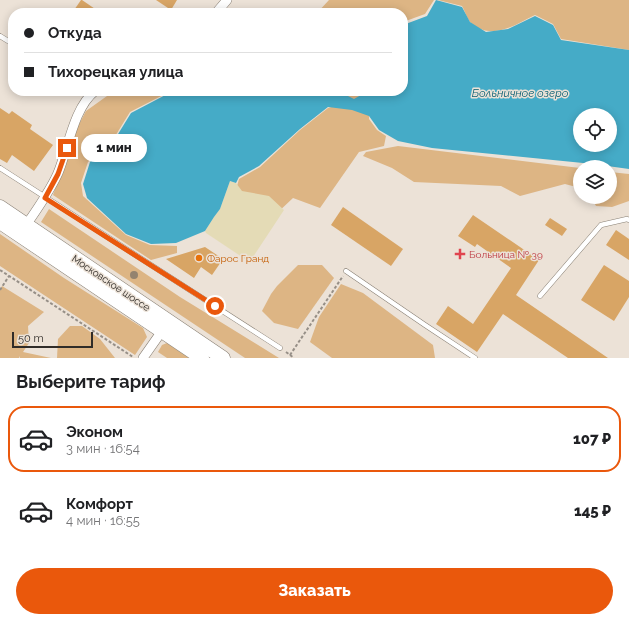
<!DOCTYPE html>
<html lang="ru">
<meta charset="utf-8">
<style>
:root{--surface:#fff;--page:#f6f6f6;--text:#202124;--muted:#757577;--line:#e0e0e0;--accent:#ea580c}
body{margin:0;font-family:Raleway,sans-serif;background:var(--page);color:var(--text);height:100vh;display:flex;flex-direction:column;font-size:15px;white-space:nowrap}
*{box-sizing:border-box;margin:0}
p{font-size:13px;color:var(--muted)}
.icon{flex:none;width:22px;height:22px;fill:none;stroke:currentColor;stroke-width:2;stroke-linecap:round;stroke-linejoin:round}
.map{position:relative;height:358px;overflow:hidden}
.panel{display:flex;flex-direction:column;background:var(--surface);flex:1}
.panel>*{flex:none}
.guide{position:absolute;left:8px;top:8px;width:400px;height:88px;border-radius:16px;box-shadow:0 2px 10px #0003;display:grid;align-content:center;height:88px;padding:0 16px;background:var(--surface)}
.controls{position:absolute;left:573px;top:108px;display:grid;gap:8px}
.controls a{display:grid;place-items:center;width:44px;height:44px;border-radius:50%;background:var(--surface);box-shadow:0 2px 10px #0003;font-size:20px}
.scale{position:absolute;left:12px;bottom:10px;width:81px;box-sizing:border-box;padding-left:4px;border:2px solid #302c28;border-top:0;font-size:11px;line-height:14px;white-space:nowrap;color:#302c28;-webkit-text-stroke:3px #ece2d7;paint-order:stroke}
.end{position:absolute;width:18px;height:18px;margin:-9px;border:5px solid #ea580c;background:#fff;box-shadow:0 0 0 2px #fff}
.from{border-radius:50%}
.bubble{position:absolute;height:28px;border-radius:14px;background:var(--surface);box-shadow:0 2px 10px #0003;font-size:13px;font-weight:800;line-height:28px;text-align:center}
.guide b{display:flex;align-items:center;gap:14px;height:38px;font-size:15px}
.guide b+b{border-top:1px solid var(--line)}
.guide i{width:10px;height:10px;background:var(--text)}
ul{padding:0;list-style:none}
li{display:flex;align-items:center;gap:12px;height:66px;margin:0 8px 6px;padding:0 8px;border:2px solid transparent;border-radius:16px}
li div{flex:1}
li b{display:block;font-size:15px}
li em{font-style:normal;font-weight:800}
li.active{border-color:var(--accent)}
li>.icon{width:36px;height:36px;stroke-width:1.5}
h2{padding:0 16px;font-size:18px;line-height:48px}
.action{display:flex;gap:8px;margin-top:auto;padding:8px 16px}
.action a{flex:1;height:46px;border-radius:24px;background:var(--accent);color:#fff;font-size:16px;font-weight:800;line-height:46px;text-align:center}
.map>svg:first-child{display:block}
.green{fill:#ddb584}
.sand{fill:#e4dbb6}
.water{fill:#45abc7;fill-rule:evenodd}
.building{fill:#d8a565}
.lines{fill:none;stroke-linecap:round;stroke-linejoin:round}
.service-casing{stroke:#898075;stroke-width:5.5}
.minor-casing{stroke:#898075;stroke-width:10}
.primary-casing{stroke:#898075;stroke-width:15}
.path{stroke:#968f87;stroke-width:2;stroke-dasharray:3 2;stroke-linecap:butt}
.service{stroke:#fff;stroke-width:4.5}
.minor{stroke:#fff;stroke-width:9}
.primary{stroke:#fff;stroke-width:14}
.tree{fill:#94836f}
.route{stroke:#ea580c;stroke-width:5}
.health-dot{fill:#e0444e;stroke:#ece2d7;stroke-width:1.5}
.food-dot{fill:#e8710a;stroke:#ece2d7;stroke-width:1.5}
.labels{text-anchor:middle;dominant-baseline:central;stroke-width:3;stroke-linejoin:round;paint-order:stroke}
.health-label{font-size:10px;fill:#be3a42;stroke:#ece2d7;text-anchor:start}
.food-label{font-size:10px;fill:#c56008;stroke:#ece2d7;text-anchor:start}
.street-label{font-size:10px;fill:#302c28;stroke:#ece2d7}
.water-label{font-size:11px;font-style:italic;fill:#045c70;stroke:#ece2d7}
</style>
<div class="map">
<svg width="629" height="358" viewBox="0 0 629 358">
<rect width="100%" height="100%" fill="#ece2d7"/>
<g class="green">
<path d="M329,0h105l-9,14 -22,8v-9h-86z"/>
<path d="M438,0h191v50l-68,-11 -8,-15 -18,-9c-20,10 -43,26 -64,8 -4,-4 -6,-12 -9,-17z"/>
<path d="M114,91h57l-41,21 -16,26 -26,24 -7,21 2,13 43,39 24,10 27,1v7l-26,7 -98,-65 23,-65 10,-19z"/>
<path d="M339,91h31l-1,28 8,11 9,6 -2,10 -25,6 -39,56 -27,-10 -35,33 -23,-38 4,-14 21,-12 40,-37 28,-22 16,-5z"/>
<path d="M398,146l182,22v20l-15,-4 -45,12 -19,-10 -87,-4 -22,-14 -29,-12 3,-4z"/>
<path d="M610,172l19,2v27l-17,6 -16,-1 -5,-9h19z"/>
<path d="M49,209l131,88 99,61h-34l-204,-136z"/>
<path d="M0,234l64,44 79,50 4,9 -12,18 -135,-89z"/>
<path d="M298,265h24l12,13 -36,51 -24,-6 -12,-12 9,-17 6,-8z"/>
<path d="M341,284l22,9 70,52 2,13h-103l-22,-16 9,-25z"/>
<path d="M2,286l42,26 -16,14 1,17 -6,9 28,6h-31v-2l-1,2h-19v-68z"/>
<path d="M70,326h12l18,13 15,19h-58l1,-19z"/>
<path d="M167,343l22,15h-22l-9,-6 4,-7z"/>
</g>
<path class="sand" d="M230,181l6,2 6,8 27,5 15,14 -31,47 -8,2 -39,-26 -1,-2 9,-14 6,-8z"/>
<path class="water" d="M436,0l26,7 8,15 16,10 22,-3 27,-13 18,9 8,15 68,10v119l-36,-5 -161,-16 -34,-7 -19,-11 -10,-14 -17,-6 -24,-3 -28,22 -41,37 -20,11 -3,6 -6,-2 -10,28 -6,8 -9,14 -29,12 -25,1 -25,-10 -39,-36 -4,-14 7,-22 25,-23 16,-26 42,-22h165l16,8 14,-8h35v-66l24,-9zM580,115h30v30h-30z"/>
<g class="building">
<path d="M81,0h1l19,13h-29z"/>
<path d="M156,0h21l-6,10z"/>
<path d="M0,108l9,6 3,-3 20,14 -2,4 23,16 -19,26 -22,-16 -5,8 -7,-4z"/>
<path d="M343,207l60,42 -12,17 -60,-41z"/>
<path d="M473,215l66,45 -23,35 92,63h-40l-65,-44 -26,38 -41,-28 12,-18 25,18 38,-56 -34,-24 -2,3 -17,-11z"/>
<path d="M550,218l17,11 -5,7 -17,-11z"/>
<path d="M616,230l13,9v21l-23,-15z"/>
<path d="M205,247l18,12 -11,16 -11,-8 -7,11 -28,-19z"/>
<path d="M604,265l25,16v16l-15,24 -33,-21z"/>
</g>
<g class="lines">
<defs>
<g id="service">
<path d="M0,36l13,8"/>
<path d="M82,91l7,5"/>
<path d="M0,168l280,180"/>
<path d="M346,271l79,54 50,33"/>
<path d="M540,296l61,-71 26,-6 2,1"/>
</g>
<g id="minor">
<path d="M216,13l11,-13"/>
<path d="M24,228c12,-17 25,-35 34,-55 10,-24 16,-66 37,-82"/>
<path d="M143,358l19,-27"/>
</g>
<g id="primary">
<path d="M0,207l223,151"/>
<path d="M0,222l202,136"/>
</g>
</defs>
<use href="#service" class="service-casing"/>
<use href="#minor" class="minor-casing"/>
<use href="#primary" class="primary-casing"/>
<g class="path">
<path d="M0,270l133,87"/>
<path d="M0,290l9,-14"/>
<path d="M286,352l8,6"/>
<path d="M290,355l53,-79"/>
</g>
<use href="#service" class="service"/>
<use href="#minor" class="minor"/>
<use href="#primary" class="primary"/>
</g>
<circle class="tree" cx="134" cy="275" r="4"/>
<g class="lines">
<path class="route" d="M67,148l-9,26 -13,24 170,108"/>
</g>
<path class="health-dot" d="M458 248h4v4h4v4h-4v4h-4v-4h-4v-4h4z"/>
<circle class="food-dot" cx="199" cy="258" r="4"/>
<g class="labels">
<g class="health-label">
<text x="469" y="254">Больница № 39</text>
</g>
<g class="food-label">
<text x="207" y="258">Фарос Гранд</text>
</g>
<g class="street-label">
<text transform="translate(111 283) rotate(34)">Московское шоссе</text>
</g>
<g class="water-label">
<text x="520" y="93">Больничное озеро</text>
</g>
</g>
</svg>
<div class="controls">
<a><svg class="icon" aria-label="locate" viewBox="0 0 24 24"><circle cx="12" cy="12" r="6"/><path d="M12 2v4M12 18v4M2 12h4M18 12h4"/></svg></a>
<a><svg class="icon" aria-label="layers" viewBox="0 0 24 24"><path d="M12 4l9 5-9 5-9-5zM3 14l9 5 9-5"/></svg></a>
</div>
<div class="scale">50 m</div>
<i class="end from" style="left:215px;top:306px"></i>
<i class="end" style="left:67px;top:148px"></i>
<div class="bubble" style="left:81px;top:134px;width:66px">1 мин</div>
<div class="guide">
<b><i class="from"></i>Откуда</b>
<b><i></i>Тихорецкая улица</b>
</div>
</div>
<section class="panel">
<h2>Выберите тариф</h2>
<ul>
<li class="active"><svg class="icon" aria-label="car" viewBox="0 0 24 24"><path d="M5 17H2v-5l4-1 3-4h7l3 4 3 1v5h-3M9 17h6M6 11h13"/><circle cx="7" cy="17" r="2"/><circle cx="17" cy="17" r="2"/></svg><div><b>Эконом</b><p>3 мин · 16:54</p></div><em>107 ₽</em></li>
<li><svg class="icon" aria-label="car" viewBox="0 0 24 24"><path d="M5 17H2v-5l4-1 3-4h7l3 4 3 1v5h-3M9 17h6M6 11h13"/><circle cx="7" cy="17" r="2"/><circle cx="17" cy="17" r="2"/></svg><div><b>Комфорт</b><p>4 мин · 16:55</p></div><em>145 ₽</em></li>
</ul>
<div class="action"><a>Заказать</a></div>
</section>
